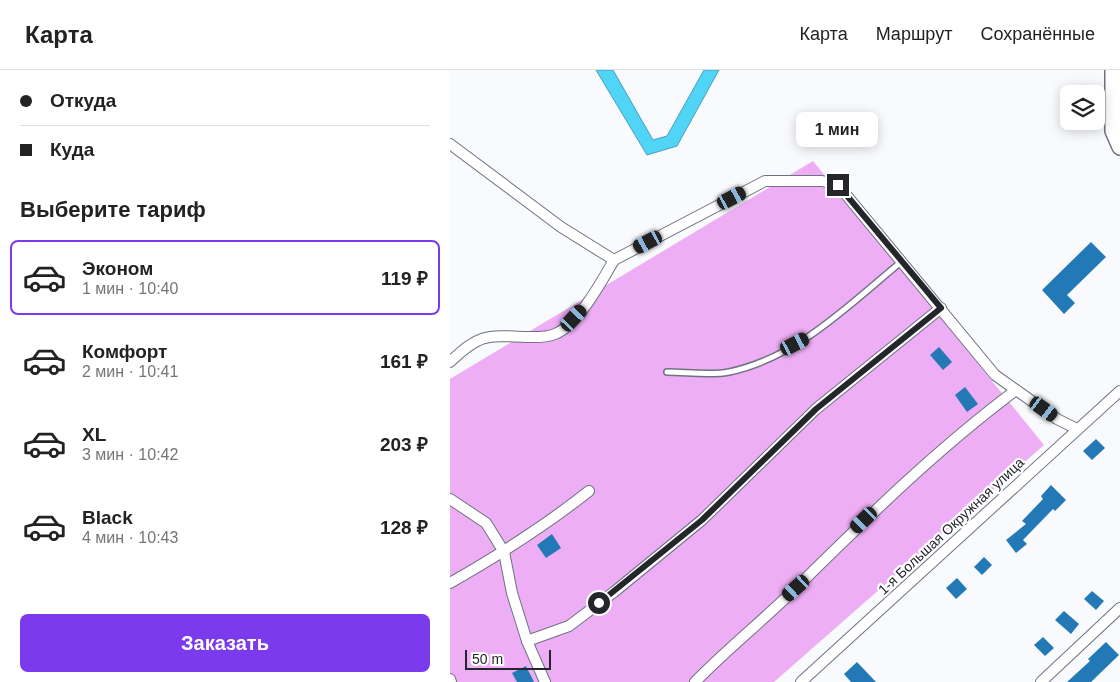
<!DOCTYPE html>
<html lang="ru">
<meta charset="utf-8">
<style>
:root{--surface:#fff;--page:#f6f6f6;--text:#222;--muted:#767676;--line:#e0e0e0;--accent:#7c3aed}
body{margin:0;font-family:Helvetica,sans-serif;background:var(--page);color:var(--text);height:100vh;display:flex;flex-direction:column;font-size:19px;white-space:nowrap}
*{box-sizing:border-box;margin:0}
p{font-size:16px;color:var(--muted)}
.icon{flex:none;width:28px;height:28px;fill:none;stroke:currentColor;stroke-width:2;stroke-linecap:round;stroke-linejoin:round}
.map{position:relative;flex:1;overflow:hidden}
.drawer{display:flex;flex-direction:column;background:var(--surface);width:450px}
.drawer>*{flex:none}
.top-card{display:grid;align-content:center;height:110px;padding:0 20px;background:var(--surface)}
.controls{position:absolute;left:610px;top:15px;display:grid;gap:10px}
.controls a{display:grid;place-items:center;width:45px;height:45px;border-radius:8px;background:var(--surface);box-shadow:0 2px 12px #0003;font-size:25px}
.scale{position:absolute;left:15px;bottom:12px;width:86px;box-sizing:border-box;padding-left:5px;border:2px solid #24262c;border-top:0;font-size:14px;line-height:18px;white-space:nowrap;color:#24262c;-webkit-text-stroke:4px #fff;paint-order:stroke}
.end{position:absolute;width:22px;height:22px;margin:-11px;border:6px solid #24262c;background:#fff;box-shadow:0 0 0 2px #fff}
.from{border-radius:50%}
.bubble{position:absolute;height:35px;border-radius:8px;background:var(--surface);box-shadow:0 2px 12px #0003;font-size:16px;font-weight:800;line-height:35px;text-align:center}
.car{position:absolute;width:15px;height:30px;margin:-15px -8px;border-radius:6px;box-shadow:0 0 4px 1px #0007;background:linear-gradient(#222 24%,#8ab4d8 0 40%,#222 0 76%,#8ab4d8 0 86%,#222 0)}
.top-card b{display:flex;align-items:center;gap:18px;height:48px;font-size:19px}
.top-card b+b{border-top:1px solid var(--line)}
.top-card i{width:12px;height:12px;background:var(--text)}
ul{padding:0;list-style:none}
li{display:flex;align-items:center;gap:15px;height:75px;margin:0 10px 8px;padding:0 10px;border:2px solid transparent;border-radius:8px}
li div{flex:1}
li b{display:block;font-size:19px}
li em{font-style:normal;font-weight:800}
li.current{border-color:var(--accent)}
li>.icon{width:45px;height:45px;stroke-width:1.5}
h2{padding:0 20px;font-size:22px;line-height:60px}
.cta{display:flex;gap:10px;margin-top:auto;padding:10px 20px}
.cta a{flex:1;height:58px;border-radius:8px;background:var(--accent);color:#fff;font-size:20px;font-weight:800;line-height:58px;text-align:center}
header{display:flex;align-items:center;gap:30px;box-sizing:border-box;height:70px;padding:0 25px;background:var(--surface);border-bottom:1px solid var(--line)}
header strong{font-size:24px}
nav{display:flex;gap:28px;margin-inline-start:auto;font-size:18px}
main{display:flex;flex:1;min-height:0}
.map>svg:first-child{display:block}
.green{fill:#eeaef5}
.water{fill:#51d5f7;stroke:#44a0ba}
.building{fill:#2379b6}
.lines{fill:none;stroke-linecap:round;stroke-linejoin:round}
.lane-casing{stroke:#6d7280;stroke-width:8}
.street-casing{stroke:#6d7280;stroke-width:12}
.secondary-casing{stroke:#6d7280;stroke-width:18}
.lane{stroke:#fff;stroke-width:5}
.street{stroke:#fff;stroke-width:10}
.secondary{stroke:#fff;stroke-width:15}
.route{stroke:#24262c;stroke-width:6}
.labels{text-anchor:middle;dominant-baseline:central;stroke-width:4.5;stroke-linejoin:round;paint-order:stroke}
.street-label{font-size:14px;fill:#24262c;stroke:#fff}
</style>
<header>
<strong>Карта</strong>
<nav><a>Карта</a><a>Маршрут</a><a>Сохранённые</a></nav>
</header>
<main>
<section class="drawer">
<div class="top-card">
<b><i class="from"></i>Откуда</b>
<b><i></i>Куда</b>
</div>
<h2>Выберите тариф</h2>
<ul>
<li class="current"><svg class="icon" aria-label="car" viewBox="0 0 24 24"><path d="M5 17H2v-5l4-1 3-4h7l3 4 3 1v5h-3M9 17h6M6 11h13"/><circle cx="7" cy="17" r="2"/><circle cx="17" cy="17" r="2"/></svg><div><b>Эконом</b><p>1 мин · 10:40</p></div><em>119 ₽</em></li>
<li><svg class="icon" aria-label="car" viewBox="0 0 24 24"><path d="M5 17H2v-5l4-1 3-4h7l3 4 3 1v5h-3M9 17h6M6 11h13"/><circle cx="7" cy="17" r="2"/><circle cx="17" cy="17" r="2"/></svg><div><b>Комфорт</b><p>2 мин · 10:41</p></div><em>161 ₽</em></li>
<li><svg class="icon" aria-label="car" viewBox="0 0 24 24"><path d="M5 17H2v-5l4-1 3-4h7l3 4 3 1v5h-3M9 17h6M6 11h13"/><circle cx="7" cy="17" r="2"/><circle cx="17" cy="17" r="2"/></svg><div><b>XL</b><p>3 мин · 10:42</p></div><em>203 ₽</em></li>
<li><svg class="icon" aria-label="car" viewBox="0 0 24 24"><path d="M5 17H2v-5l4-1 3-4h7l3 4 3 1v5h-3M9 17h6M6 11h13"/><circle cx="7" cy="17" r="2"/><circle cx="17" cy="17" r="2"/></svg><div><b>Black</b><p>4 мин · 10:43</p></div><em>128 ₽</em></li>
</ul>
<div class="cta"><a>Заказать</a></div>
</section>
<div class="map">
<svg width="670" height="612" viewBox="0 0 670 612">
<rect width="100%" height="100%" fill="#f9fafd"/>
<path class="green" d="M363,91l231,284 -270,237h-324v-303z"/>
<path class="water" d="M146,0h17l40,70 14,-4 37,-66h15l-42,76 -30,9z"/>
<g class="building">
<path d="M641,172l15,15 -39,38 8,8 -11,11 -22,-24z"/>
<path d="M489,277l13,15 -9,8 -13,-15z"/>
<path d="M515,317l13,17 -11,8 -12,-17z"/>
<path d="M646,369l9,9 -13,12 -9,-9z"/>
<path d="M601,415l15,15 -11,11 -2,-2 -30,31 4,4 -11,9 -10,-13 20,-16 -4,-3 21,-22 -2,-3z"/>
<path d="M102,464l9,14 -15,10 -9,-13z"/>
<path d="M534,487l8,8 -10,10 -8,-8z"/>
<path d="M507,508l10,11 -11,10 -10,-11z"/>
<path d="M642,521l12,10 -8,9 -12,-11z"/>
<path d="M614,541l15,13 -8,10 -16,-14z"/>
<path d="M593,567l11,11 -9,8 -11,-11z"/>
<path d="M656,572l13,13 -28,27h-24l23,-21 -2,-2z"/>
<path d="M407,592l19,20h-25l-7,-8z"/>
<path d="M76,596l8,16h-17l-5,-9z"/>
</g>
<g class="lines">
<defs>
<path id="lane" d="M217,302c19,0 43,4 62,0 68,-14 121,-68 172,-110"/>
<g id="street">
<path d="M0,74l111,83 53,33 151,-79h57l16,4 157,190 62,44 20,10"/>
<path d="M0,292c29,-28 36,-27 75,-25 8,0 22,1 30,-3 23,-9 47,-53 59,-74"/>
<path d="M0,429l36,24 18,29 8,41 15,48 18,41"/>
<path d="M0,513c49,-28 95,-57 139,-92"/>
<path d="M77,571l42,-15 45,-34 88,-72 114,-111 125,-101"/>
<path d="M0,609l1,3"/>
<path d="M245,612c33,-34 70,-63 103,-96 71,-70 138,-136 218,-196"/>
<path d="M351,612l319,-291"/>
<path d="M591,612l79,-74"/>
</g>
<path id="secondary" d="M663,0v61l7,16"/>
</defs>
<use href="#lane" class="lane-casing"/>
<use href="#street" class="street-casing"/>
<use href="#secondary" class="secondary-casing"/>
<use href="#lane" class="lane"/>
<use href="#street" class="street"/>
<use href="#secondary" class="secondary"/>
</g>
<g class="lines">
<path class="route" d="M149,533l103,-83 114,-111 125,-101 -103,-123"/>
</g>
<g class="labels">
<g class="street-label">
<text transform="translate(501 456) rotate(-43)">1-я Большая Окружная улица</text>
</g>
</g>
</svg>
<div class="controls">
<a><svg class="icon" aria-label="layers" viewBox="0 0 24 24"><path d="M12 4l9 5-9 5-9-5zM3 14l9 5 9-5"/></svg></a>
</div>
<div class="scale">50 m</div>
<i class="end from" style="left:149px;top:533px"></i>
<i class="end" style="left:388px;top:115px"></i>
<div class="bubble" style="left:346px;top:42px;width:82px">1 мин</div>
<i class="car" style="left:282px;top:128px;rotate:62deg"></i>
<i class="car" style="left:198px;top:172px;rotate:242deg"></i>
<i class="car" style="left:124px;top:248px;rotate:43deg"></i>
<i class="car" style="left:345px;top:274px;rotate:63deg"></i>
<i class="car" style="left:594px;top:339px;rotate:126deg"></i>
<i class="car" style="left:414px;top:450px;rotate:226deg"></i>
<i class="car" style="left:346px;top:518px;rotate:228deg"></i>
</div>
</main>
